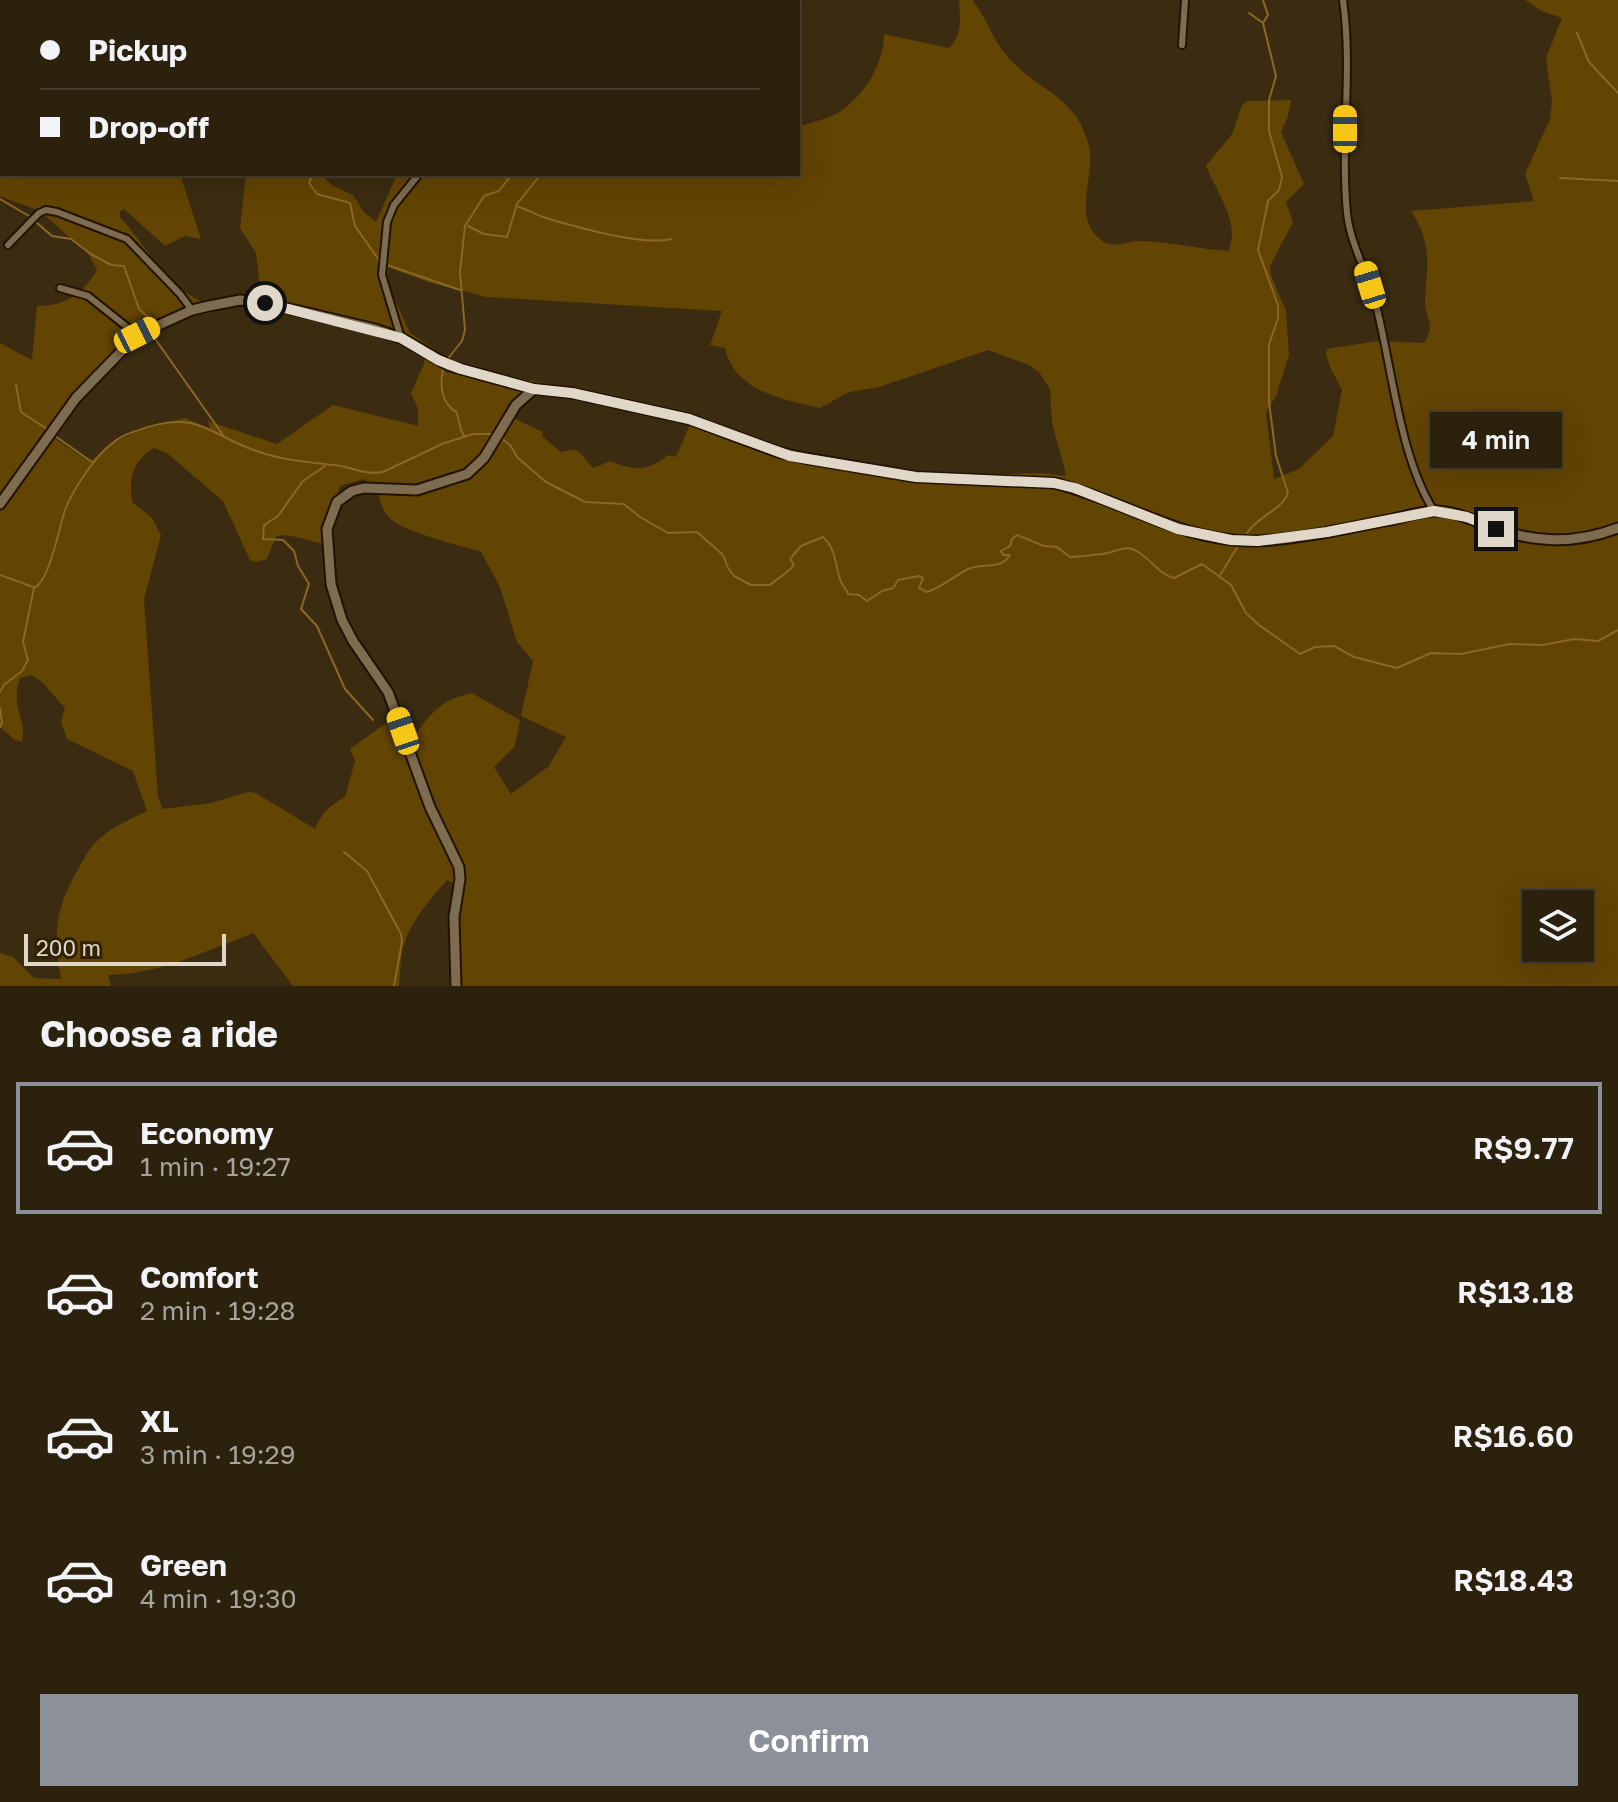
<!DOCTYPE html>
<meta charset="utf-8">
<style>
:root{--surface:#2c210d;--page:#382e1b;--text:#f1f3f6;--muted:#a6a39d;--line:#483e2e;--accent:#8c9099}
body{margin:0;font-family:"Golos Text",sans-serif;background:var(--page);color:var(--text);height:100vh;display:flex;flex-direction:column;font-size:30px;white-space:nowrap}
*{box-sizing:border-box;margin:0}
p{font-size:26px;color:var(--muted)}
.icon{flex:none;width:44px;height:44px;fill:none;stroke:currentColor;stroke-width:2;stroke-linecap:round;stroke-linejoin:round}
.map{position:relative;height:986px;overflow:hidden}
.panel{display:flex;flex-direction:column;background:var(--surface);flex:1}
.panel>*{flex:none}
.banner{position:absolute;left:0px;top:0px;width:800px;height:176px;box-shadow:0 8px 32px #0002,0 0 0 2px var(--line);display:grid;align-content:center;height:176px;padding:0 40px;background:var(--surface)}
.controls{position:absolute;left:1522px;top:890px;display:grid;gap:16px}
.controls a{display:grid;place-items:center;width:72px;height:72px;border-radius:0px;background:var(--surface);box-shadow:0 8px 32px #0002,0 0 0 2px var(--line);font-size:40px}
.scale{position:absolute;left:24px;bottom:20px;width:202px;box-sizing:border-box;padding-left:8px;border:4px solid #e0d7c8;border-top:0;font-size:22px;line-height:28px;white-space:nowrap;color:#e0d7c8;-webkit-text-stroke:6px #312207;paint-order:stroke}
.end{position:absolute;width:36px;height:36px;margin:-18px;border:10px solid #e0d7c8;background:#111;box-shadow:0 0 0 4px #111}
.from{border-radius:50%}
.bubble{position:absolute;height:56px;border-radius:0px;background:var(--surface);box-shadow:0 8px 32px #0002,0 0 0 2px var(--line);font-size:26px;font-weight:600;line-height:56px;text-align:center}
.car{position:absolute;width:24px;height:48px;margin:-24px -12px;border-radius:10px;box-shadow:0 0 6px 2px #0007;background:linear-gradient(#f5c518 24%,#345 0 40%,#f5c518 0 76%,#345 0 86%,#f5c518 0)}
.banner b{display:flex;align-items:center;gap:28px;height:76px;font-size:30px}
.banner b+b{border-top:2px solid var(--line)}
.banner i{width:20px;height:20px;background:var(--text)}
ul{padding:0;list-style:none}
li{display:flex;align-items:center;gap:24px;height:132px;margin:0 16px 12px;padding:0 24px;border:4px solid transparent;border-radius:0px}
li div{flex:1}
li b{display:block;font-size:30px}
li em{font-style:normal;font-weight:600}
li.on{border-color:var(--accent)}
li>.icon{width:72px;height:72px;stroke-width:1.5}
h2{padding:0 40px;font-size:36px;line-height:96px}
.primary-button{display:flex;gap:16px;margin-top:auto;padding:16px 40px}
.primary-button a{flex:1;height:92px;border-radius:0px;background:var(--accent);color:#fff;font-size:32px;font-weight:600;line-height:92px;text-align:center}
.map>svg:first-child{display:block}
.green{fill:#624403;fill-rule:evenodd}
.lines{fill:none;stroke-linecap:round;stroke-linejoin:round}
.stream{stroke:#8b6728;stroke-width:2}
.street-casing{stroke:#221300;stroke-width:10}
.secondary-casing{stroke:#221300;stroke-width:13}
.street{stroke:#7d6c50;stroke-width:6}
.secondary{stroke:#7d6c50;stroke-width:9}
.route{stroke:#e0d7c8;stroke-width:10}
</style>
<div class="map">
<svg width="1618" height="986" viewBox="0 0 1618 986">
<rect width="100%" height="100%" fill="#3b2c11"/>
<path class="green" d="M959,0h13c15,17 20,40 36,57 29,34 68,37 81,89 7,30 -18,70 12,94 13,10 27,0 42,1 28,1 56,8 85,10 14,-26 -12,-60 -22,-85l26,-32 10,-29 6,-4 43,-1 -3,16 -7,16 23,52 -18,18 7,20 -23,44 1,9 15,36 3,44 -13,41 -10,16 8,67 25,-10 34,-33 9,-46 -11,-21 -5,-15 1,-5 51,-8 46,2c13,-21 1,-22 1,-41 2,-37 8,-58 -14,-91l123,-10 -9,-27 25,-55 2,-17 -6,-44 16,-40 -20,-7 -17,-11h93v986h-1162l-1,-50 -5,-33 6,-19 -9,-4c-17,19 -41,47 -45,73 -2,11 -2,22 -3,33h-106l-40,-53c-48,18 -92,41 -145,42l3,11h-111v-33l13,4 21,21 27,1c-8,-45 -6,-69 16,-108 5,-9 10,-19 17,-27 13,-15 35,-24 53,-33l-14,-40 -66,-32 -6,-18 4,-13 -22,-25 -11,-8 -12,3c-10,28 7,41 2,64l-7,-2 -15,-13v-384l32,17 5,-54c28,0 46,-12 60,-36l-8,-15 -49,-44 -40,-15v-58l2,36h178l21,65 -16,-3 -20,10 -41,-37 -4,2v6c25,27 46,69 81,84l-86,53 -63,83 38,25 19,-17 27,-13 33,-10 16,-4 25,11 -2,-8 69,23 56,-39 85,21v-17l-7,-16 13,-29 2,-15 -25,-17 -140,-37 -5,-42 -16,-25 6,-54h74l13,12 20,9 11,17 12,10 21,-48h401v-47c13,-5 31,-8 43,-16 24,-17 43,-47 43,-77l65,14c14,-13 11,-30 10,-48zM388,267l40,15 58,15 236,14 -12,34 15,3c10,44 58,51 95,60l29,-16 30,-5 109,-37 41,15 10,7 11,17 2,34 14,51 -1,2 -23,-3 -73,2 -52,-3 -115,-19 -25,-7 -83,-31 -18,42 -8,-2c-21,17 -34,16 -58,6l-16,7c-15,-11 -9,-23 -33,-16l-19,-16 1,-4 -32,-15 32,-34 -25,-5v4l-70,-24 -38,-25 -23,-50zM154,448l14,6 55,47 27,59 6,2 11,-3 9,-23c18,-4 34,8 57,8l1,-41 6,-17 24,-7c22,16 12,27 28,41 13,12 69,26 89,32l19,35 17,55 16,19 -12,55 45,21 -17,29 -38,28 -17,-27 21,-21 5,-26 -48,-27c-30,7 -37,16 -56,40l-16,-20 -50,36 5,12 -10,36c-15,8 -24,16 -30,32l-59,-36 -8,-1 -37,11 -48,6 -5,-12 -14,-198 17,-64 -9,-17 -20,-16c-3,-24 0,-41 22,-54zM1536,904h44v44h-44z"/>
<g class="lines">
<g class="stream">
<path d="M315,0l1,2"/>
<path d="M670,2l3,-2"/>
<path d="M1249,13l14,10"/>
<path d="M1577,33l12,29 29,31"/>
<path d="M313,174l-4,9 8,11 33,9 5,23 26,37"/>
<path d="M1560,178l58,3"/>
<path d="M0,199l29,17 23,20 19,3 20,15 20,11 13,1 15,43 10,9 1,8"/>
<path d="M516,206c11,3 20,9 30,12 30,9 97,28 125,21"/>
<path d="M468,226l16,8 23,3 10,-33 24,-30"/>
<path d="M387,265l73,25"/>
<path d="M151,333l72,102"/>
<path d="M446,361l16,-20 3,-11 -5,-58 5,-46 19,-30 15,-5 13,-17"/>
<path d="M444,367c-4,12 -4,30 6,40 6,7 6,1 8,11 3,8 1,12 7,19"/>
<path d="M16,385l5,27 26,17"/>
<path d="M55,436l37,26"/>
<path d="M501,438l9,7 8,13 28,24 39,20 39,2 16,13 28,16 29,-1 26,23 5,13 6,8 17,9h19c8,-7 18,-12 24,-20l-4,-6 11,-13 22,-9c14,13 12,30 18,45 2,4 6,8 7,12l11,1 8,6 15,-10 11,-3 5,-8 21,-4 4,2 -4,10 8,4c16,-5 27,-16 41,-23 15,-7 32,2 42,-14h-7l-2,-4 9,-5 2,-7 5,-4 27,11 13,1 13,10c11,0 21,-2 32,-3 13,-1 24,-11 36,-2 14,8 20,22 36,26l28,-14 29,21 15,28 13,12 41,29 15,-7 19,-1 20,11 43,11 34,-15 30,1 48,-10 34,1 31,-6 24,2 20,-11"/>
<path d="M325,466l-22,15 -25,35 -14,9 -1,14 20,1 11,11 4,15 11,18 -8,25 16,17 28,63 28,31"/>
<path d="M1247,533c11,-17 35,-23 41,-40l-12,-37 -7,-54v-58l9,-25v-14l-20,-55 10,-49 11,-11 3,-13 -13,-46v-31l7,-24 -13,-53 5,-8 -5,-15"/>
<path d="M0,575l33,12"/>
<path d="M1220,575l20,-32"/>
<path d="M0,692l4,-7 18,-14 6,-11 -5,-18 11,-54c16,-8 25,-60 31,-78 7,-19 29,-52 45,-65 12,-11 24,-13 38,-18 49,-15 61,6 103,22 30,12 59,13 90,17 15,3 26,9 42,6l59,-28 31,-10h19"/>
<path d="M0,708l2,15 -2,4"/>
<path d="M344,852l23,19 34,63 1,8 -8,44"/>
</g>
<defs>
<g id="street">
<path d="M411,0l3,2"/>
<path d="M1343,0c10,71 -3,142 4,213 3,30 20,59 28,88 17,64 24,155 59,210"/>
<path d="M1182,45l3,-45"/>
<path d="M8,245l31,-32 7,-3 11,2 70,27 53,55 12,16"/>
<path d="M60,288l28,8 49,39"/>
<path d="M401,338l-19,-63 5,-53 7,-17 25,-31"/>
</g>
<g id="secondary">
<path d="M0,504l76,-106 61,-63 55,-25 17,-4 31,-6 25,3 110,26 26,9 49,28 84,23"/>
<path d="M456,986l-2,-69 6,-38 -1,-12 -29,-60 -42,-115 -35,-51 -11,-21 -11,-36 -4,-55 10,-27 15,-11 12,-3 53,2 50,-16 17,-16 32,-53 18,-16 38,4 117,26 89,33 26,6 112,19 138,6c69,17 130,60 203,58 44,-2 89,-13 132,-21 15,-3 32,-9 47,-9 18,0 36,9 53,15 44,17 84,19 129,2"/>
</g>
</defs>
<use href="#street" class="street-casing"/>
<use href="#secondary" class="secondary-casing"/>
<use href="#street" class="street"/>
<use href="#secondary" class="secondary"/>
</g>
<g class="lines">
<path class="route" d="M265,303l136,35 37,22 23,9 73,20 38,4 117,26 101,37 126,21 138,6 21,5 103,41 53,11 27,1 69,-9 107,-21 33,6 29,12"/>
</g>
</svg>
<div class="controls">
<a><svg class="icon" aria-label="layers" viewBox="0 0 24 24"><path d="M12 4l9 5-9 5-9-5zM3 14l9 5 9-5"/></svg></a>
</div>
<div class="scale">200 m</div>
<i class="end from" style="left:265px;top:303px"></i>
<i class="end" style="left:1496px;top:529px"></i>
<div class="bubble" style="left:1430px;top:412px;width:132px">4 min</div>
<i class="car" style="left:1345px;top:129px;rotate:0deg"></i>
<i class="car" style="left:1370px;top:285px;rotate:343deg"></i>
<i class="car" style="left:137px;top:335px;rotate:63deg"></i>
<i class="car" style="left:403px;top:731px;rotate:341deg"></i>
<div class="banner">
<b><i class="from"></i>Pickup</b>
<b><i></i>Drop-off</b>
</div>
</div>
<section class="panel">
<h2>Choose a ride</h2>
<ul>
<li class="on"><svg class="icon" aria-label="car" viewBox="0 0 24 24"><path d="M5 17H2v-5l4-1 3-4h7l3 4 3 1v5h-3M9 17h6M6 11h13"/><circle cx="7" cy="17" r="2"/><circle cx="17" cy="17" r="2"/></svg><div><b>Economy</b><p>1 min · 19:27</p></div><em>R$9.77</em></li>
<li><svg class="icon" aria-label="car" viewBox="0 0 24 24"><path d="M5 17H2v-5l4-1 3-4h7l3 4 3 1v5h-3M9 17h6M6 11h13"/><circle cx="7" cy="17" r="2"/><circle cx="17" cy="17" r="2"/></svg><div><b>Comfort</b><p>2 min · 19:28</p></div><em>R$13.18</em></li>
<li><svg class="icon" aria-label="car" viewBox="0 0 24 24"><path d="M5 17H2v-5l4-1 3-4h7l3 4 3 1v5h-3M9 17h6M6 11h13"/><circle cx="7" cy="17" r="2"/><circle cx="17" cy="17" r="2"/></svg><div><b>XL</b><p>3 min · 19:29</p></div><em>R$16.60</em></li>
<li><svg class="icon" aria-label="car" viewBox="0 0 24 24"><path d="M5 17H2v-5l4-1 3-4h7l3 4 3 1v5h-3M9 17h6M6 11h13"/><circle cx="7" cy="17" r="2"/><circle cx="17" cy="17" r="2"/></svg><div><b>Green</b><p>4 min · 19:30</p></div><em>R$18.43</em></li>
</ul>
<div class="primary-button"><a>Confirm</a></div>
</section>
